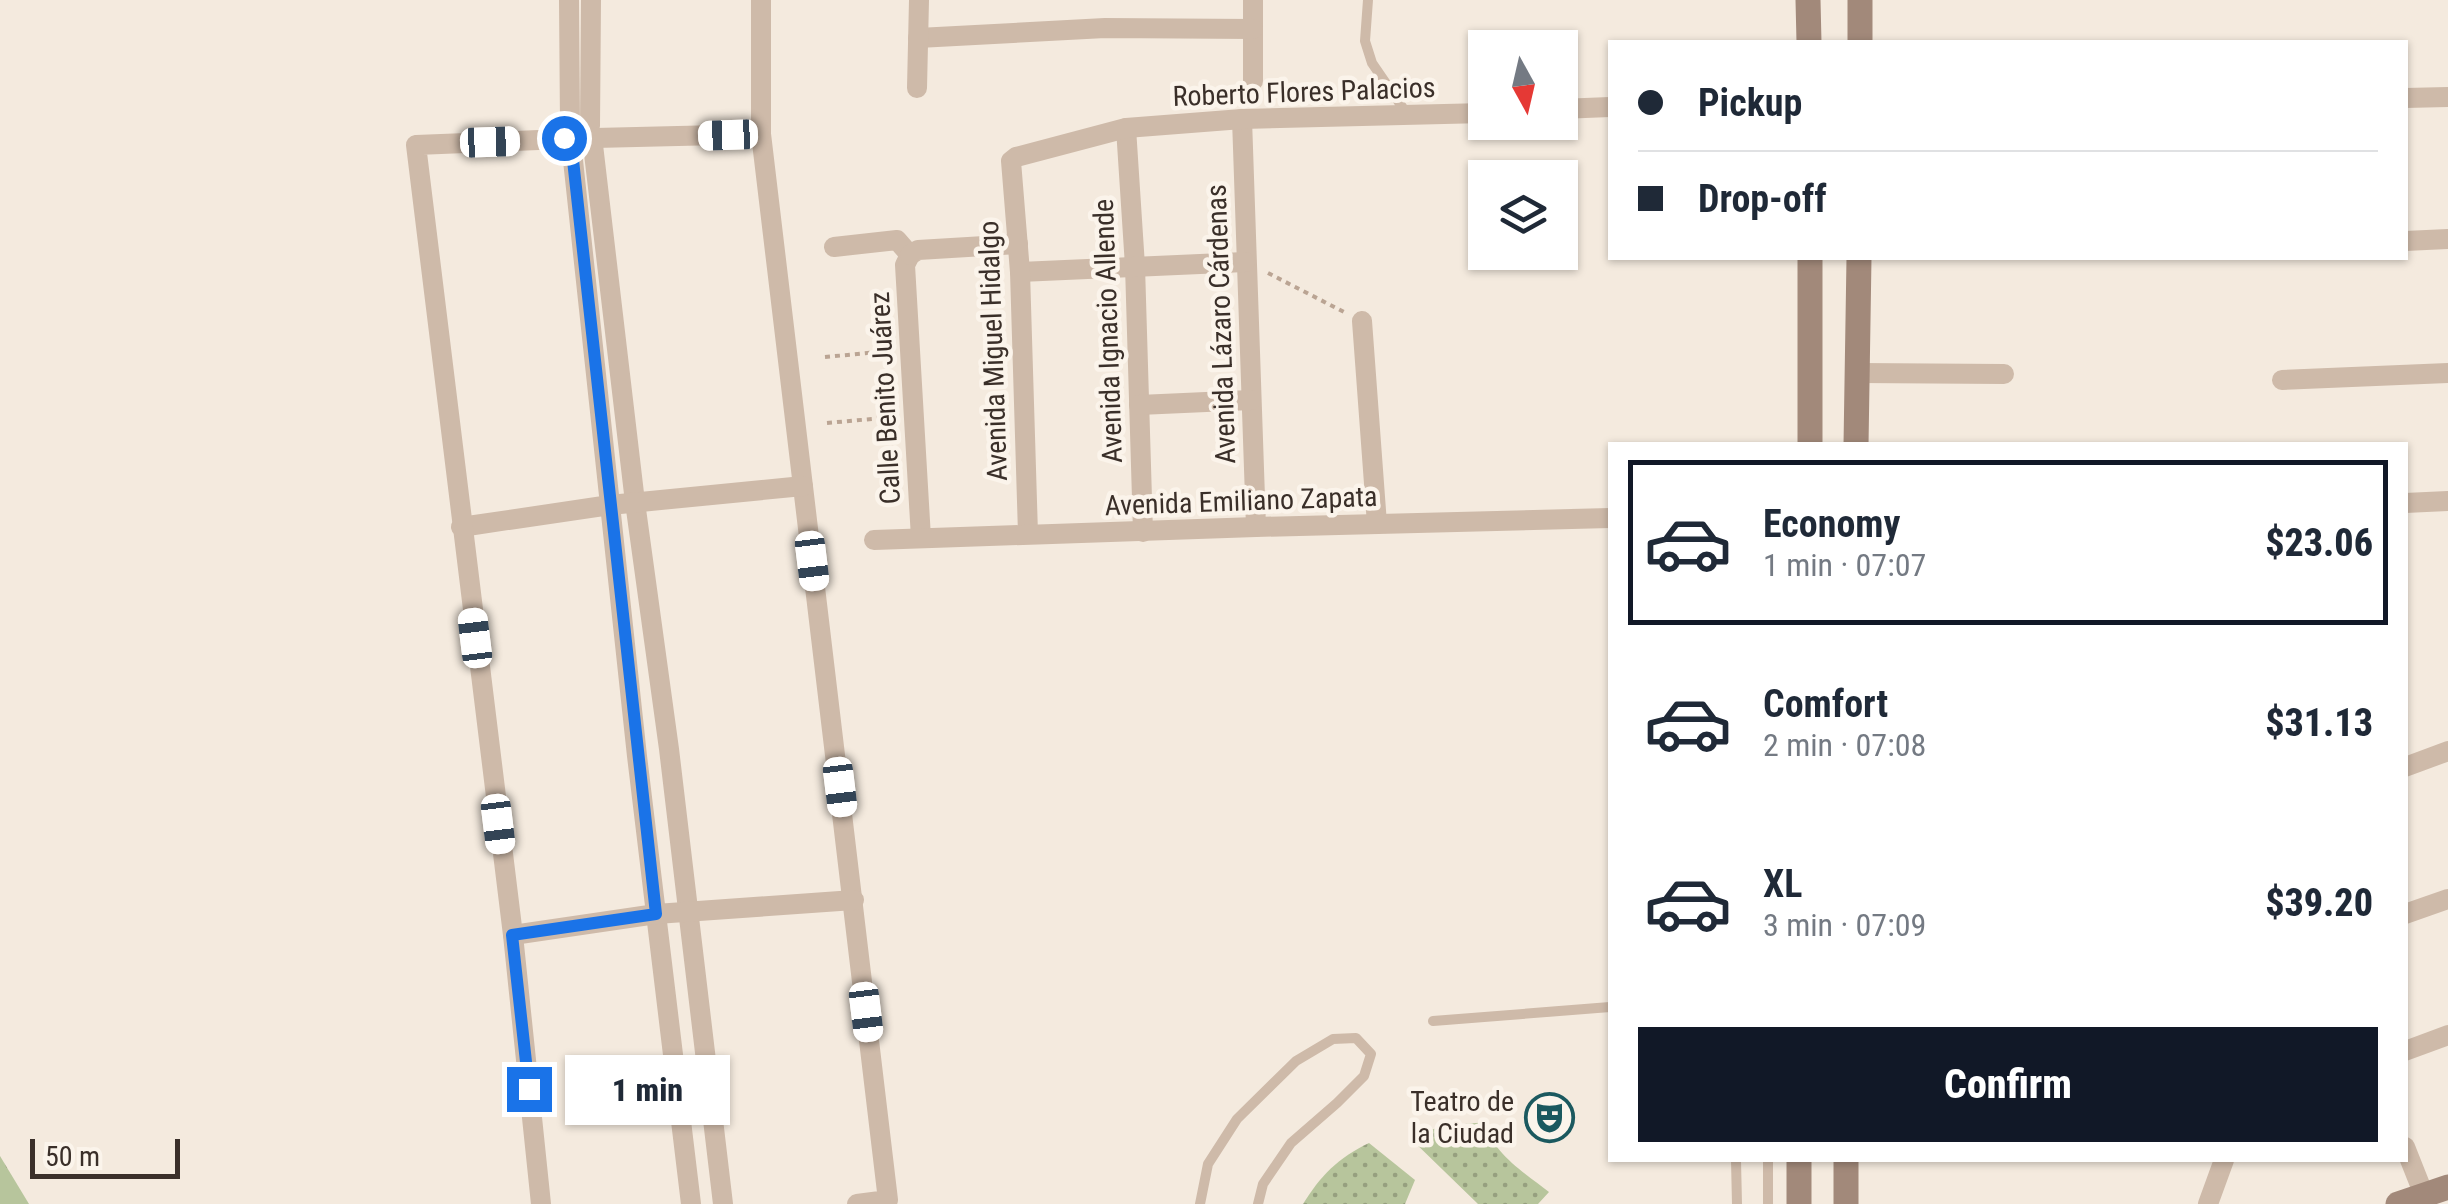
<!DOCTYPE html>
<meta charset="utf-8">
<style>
:root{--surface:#fff;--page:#f6f6f7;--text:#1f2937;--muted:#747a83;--line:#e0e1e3;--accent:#111827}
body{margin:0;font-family:"Roboto Condensed",sans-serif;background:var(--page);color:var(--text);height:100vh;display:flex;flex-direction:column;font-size:38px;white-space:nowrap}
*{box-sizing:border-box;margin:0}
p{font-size:32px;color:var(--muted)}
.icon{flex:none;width:55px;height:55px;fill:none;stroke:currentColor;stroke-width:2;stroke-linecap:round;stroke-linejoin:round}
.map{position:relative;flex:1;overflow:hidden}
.drawer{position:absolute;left:1608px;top:442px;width:800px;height:720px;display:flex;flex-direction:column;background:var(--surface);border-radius:0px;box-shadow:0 2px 8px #0004}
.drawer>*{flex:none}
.banner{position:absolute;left:1608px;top:40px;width:800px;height:220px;border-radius:0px;box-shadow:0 2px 8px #0004;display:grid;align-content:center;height:220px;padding:0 30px;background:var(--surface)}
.needle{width:65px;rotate:172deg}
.controls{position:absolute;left:1468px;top:30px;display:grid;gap:20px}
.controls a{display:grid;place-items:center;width:110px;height:110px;border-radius:0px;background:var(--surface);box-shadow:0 2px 8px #0004;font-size:50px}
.scale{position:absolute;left:30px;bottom:25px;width:150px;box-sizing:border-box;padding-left:10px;border:5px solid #3a2f29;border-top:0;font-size:28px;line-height:35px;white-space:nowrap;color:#3a2f29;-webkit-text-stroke:8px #fbf4eb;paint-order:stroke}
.end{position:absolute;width:45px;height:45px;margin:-22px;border:12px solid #1a73e8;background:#fff;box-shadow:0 0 0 5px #fff}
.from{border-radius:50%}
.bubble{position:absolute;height:70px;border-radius:0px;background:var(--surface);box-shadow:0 2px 8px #0004;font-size:32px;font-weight:800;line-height:70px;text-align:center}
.car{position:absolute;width:30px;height:60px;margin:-30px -15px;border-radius:12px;box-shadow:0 0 8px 2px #0007;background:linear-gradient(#fff 24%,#345 0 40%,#fff 0 76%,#345 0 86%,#fff 0)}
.banner b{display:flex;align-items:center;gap:35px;height:95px;font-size:38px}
.banner b+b{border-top:2px solid var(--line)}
.banner i{width:25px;height:25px;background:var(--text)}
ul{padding:18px 0 0;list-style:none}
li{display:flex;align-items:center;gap:30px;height:165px;margin:0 20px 15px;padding:0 10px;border:5px solid transparent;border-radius:0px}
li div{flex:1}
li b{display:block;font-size:38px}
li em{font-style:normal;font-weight:800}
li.selected{border-color:var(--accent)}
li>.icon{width:90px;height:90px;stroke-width:1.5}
.primary-button{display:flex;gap:20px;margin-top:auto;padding:20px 30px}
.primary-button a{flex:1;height:115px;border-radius:0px;background:var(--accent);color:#fff;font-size:40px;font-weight:800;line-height:115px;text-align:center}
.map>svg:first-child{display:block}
.grass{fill:url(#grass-dots)}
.park{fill:url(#park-tufts)}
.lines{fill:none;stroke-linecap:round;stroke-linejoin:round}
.path{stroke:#baa493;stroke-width:4;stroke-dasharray:5 5;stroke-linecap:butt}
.service{stroke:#cebaa9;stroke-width:10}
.minor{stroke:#cebaa9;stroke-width:20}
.secondary{stroke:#a2897a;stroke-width:25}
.route{stroke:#1a73e8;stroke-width:12}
.labels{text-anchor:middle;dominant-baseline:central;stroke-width:9;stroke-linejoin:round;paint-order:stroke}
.street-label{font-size:28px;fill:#3a2f29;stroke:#fbf4eb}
.poi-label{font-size:28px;fill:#3a2f29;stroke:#fbf4eb;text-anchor:end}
</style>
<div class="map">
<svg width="2448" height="1204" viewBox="0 0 2448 1204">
<defs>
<pattern id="grass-dots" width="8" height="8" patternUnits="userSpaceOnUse" patternTransform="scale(2.5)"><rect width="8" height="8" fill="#b7c59c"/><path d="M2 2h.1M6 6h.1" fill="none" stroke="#96a07f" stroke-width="1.8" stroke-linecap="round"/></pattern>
<pattern id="park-tufts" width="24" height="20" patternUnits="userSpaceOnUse" patternTransform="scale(2.5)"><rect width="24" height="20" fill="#b7c59c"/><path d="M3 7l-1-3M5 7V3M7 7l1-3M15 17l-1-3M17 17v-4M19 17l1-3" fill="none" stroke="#96a07f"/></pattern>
</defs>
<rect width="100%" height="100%" fill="#f4eade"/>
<g class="grass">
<path d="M1487,1122c1,29 41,53 62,70l-11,12h-60l-69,-67 34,-11z"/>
<path d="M1369,1143l46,37 -10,24h-102c18,-29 35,-46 66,-61z"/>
</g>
<path class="park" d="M0,1156l29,48h-29z"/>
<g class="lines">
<g class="path">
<path d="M1268,273l76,39"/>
<path d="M825,357l65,-6"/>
<path d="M827,423l67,-6"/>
</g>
<g class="service">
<path d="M1368,0l-3,41 7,22 35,51"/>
<path d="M1433,1021l177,-14"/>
<path d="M1736,1160l1,44"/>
<path d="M1768,1160v44"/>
<path d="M1200,1204l8,-40 29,-45 59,-58 37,-22 23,-1 15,16 -7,22 -27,27 -46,40 -28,41 -5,20"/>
</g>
<g class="minor">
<path d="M569,0l1,125"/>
<path d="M761,0v134l127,1066 -31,4"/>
<path d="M1253,0v81"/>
<path d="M918,38l187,-10 148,1"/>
<path d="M917,88l2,-88"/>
<path d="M2405,98l43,-1"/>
<path d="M1560,109l50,-2"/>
<path d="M1242,119l14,408"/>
<path d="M590,126l1,-126"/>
<path d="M1126,128l9,138 8,266"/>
<path d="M595,138l166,-4"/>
<path d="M593,145l42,357 34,247 54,455"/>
<path d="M572,151l65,605 54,448"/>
<path d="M2405,241l43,-2"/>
<path d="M834,247l63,-7 13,15"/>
<path d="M910,255l-5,10 16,273"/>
<path d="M910,255l8,-5 100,-6"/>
<path d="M1020,272l225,-10"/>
<path d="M1362,321l15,203"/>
<path d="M1858,373l146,1"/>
<path d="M2282,380l166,-7"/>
<path d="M1139,405l112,-5"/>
<path d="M2405,503l43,-2"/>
<path d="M461,527l149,-22 193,-19"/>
<path d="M1028,534l-8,-262 -9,-111 5,-4 110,-29 116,-9 243,-6"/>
<path d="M874,540l382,-13 354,-9"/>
<path d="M2405,767l43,-16"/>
<path d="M2405,914l43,-15"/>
<path d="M513,935l143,-21 198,-14"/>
<path d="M2405,1051l43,-16"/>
<path d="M2405,1147l19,48"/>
<path d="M541,1204l-28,-269 -97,-790 147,-6"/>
<path d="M2208,1204l16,-44"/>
</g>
<g class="secondary">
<path d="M1808,0l1,42"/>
<path d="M1860,42v-42"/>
<path d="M1810,445v-187"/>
<path d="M1856,445l3,-187"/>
<path d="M1799,1160v44"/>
<path d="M1846,1204v-44"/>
<path d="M2398,1204l50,-17"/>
</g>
</g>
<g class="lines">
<path class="route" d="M529,1089l-17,-154 144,-21 -84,-763 -6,-5 -2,-8"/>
</g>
<defs>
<symbol id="theatre-ring" viewBox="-11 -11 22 22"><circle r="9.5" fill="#fbf4eb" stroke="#1b595f" stroke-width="1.5"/><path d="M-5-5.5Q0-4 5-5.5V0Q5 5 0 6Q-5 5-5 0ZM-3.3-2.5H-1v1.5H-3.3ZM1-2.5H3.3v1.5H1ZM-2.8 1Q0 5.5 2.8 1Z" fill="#1b595f"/></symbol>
</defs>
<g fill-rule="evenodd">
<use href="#theatre-ring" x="1522" y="1090" width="55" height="55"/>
</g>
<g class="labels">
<g class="street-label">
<text transform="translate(1304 92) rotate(-2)">Roberto Flores Palacios</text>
<text transform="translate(1221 324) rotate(-92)">Avenida Lázaro Cárdenas</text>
<text transform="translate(1108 331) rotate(-92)">Avenida Ignacio Allende</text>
<text transform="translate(993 351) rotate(-92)">Avenida Miguel Hidalgo</text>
<text transform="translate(885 398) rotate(-93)">Calle Benito Juárez</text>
<text transform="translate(1241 501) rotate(-2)">Avenida Emiliano Zapata</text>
</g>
<g class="poi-label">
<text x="1514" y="1101">Teatro de<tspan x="1514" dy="32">la Ciudad</tspan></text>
</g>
</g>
</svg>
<div class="controls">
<a><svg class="needle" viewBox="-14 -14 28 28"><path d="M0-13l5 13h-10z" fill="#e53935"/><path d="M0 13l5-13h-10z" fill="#747a83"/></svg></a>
<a><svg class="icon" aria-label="layers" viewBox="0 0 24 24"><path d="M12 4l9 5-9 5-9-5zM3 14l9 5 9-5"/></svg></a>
</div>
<div class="scale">50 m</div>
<i class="end from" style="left:564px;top:138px"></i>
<i class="end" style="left:529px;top:1089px"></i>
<div class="bubble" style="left:565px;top:1055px;width:165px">1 min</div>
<i class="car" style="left:728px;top:135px;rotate:268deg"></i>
<i class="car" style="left:490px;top:142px;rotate:88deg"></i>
<i class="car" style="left:812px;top:561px;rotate:173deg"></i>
<i class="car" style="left:475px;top:638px;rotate:353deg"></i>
<i class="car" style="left:840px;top:787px;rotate:173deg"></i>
<i class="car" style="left:498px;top:824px;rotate:173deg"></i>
<i class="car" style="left:866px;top:1012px;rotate:173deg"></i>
<div class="banner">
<b><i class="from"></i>Pickup</b>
<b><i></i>Drop-off</b>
</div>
<section class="drawer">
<ul>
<li class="selected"><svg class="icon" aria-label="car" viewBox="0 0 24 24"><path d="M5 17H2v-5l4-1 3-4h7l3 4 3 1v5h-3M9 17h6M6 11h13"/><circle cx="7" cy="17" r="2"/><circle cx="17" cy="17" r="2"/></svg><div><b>Economy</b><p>1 min · 07:07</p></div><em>$23.06</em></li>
<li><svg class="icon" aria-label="car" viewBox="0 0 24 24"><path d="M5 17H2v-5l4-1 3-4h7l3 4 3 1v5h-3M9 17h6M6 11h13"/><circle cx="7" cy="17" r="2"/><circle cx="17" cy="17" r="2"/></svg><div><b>Comfort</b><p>2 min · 07:08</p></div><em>$31.13</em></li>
<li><svg class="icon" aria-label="car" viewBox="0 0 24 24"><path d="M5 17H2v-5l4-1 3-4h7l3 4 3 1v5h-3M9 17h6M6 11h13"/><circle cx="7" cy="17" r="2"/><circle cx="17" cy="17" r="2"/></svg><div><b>XL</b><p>3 min · 07:09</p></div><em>$39.20</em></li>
</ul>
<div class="primary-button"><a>Confirm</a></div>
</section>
</div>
